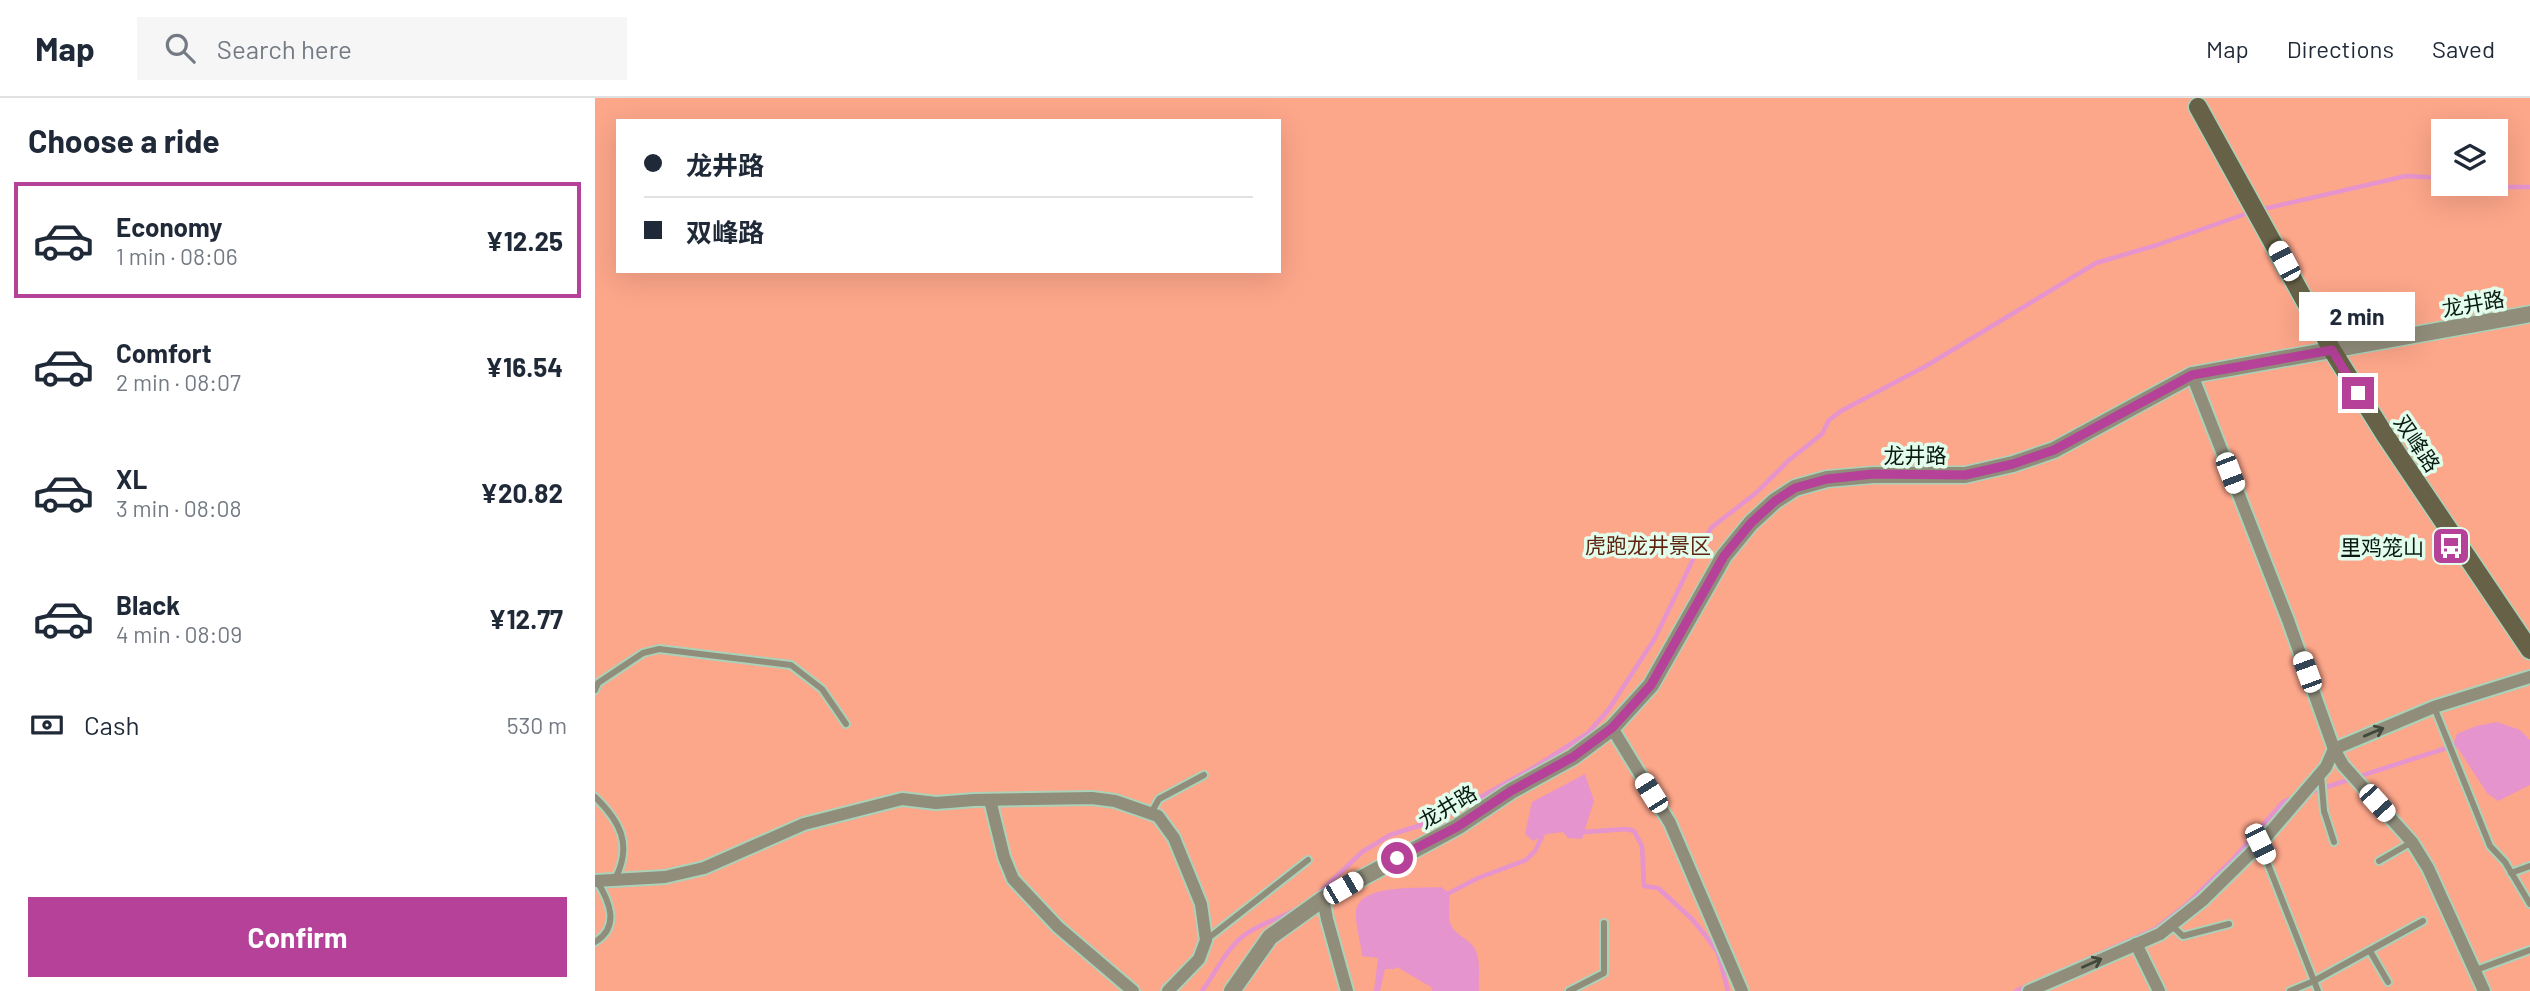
<!DOCTYPE html>
<meta charset="utf-8">
<style>
:root{--surface:#fff;--page:#f6f6f7;--text:#1f2937;--muted:#747a83;--line:#e0e1e3;--accent:#b54199}
body{margin:0;font-family:Barlow,"Noto Sans SC",sans-serif;background:var(--page);color:var(--text);height:100vh;display:flex;flex-direction:column;font-size:26px;white-space:nowrap}
*{box-sizing:border-box;margin:0}
p{font-size:23px;color:var(--muted)}
.icon{flex:none;width:38px;height:38px;fill:none;stroke:currentColor;stroke-width:2;stroke-linecap:round;stroke-linejoin:round}
.map{position:relative;flex:1;overflow:hidden}
.sheet{display:flex;flex-direction:column;background:var(--surface);width:595px}
.sheet>*{flex:none}
.hud{position:absolute;left:21px;top:21px;width:665px;height:154px;border-radius:0px;box-shadow:0 7px 28px #0002;display:grid;align-content:center;height:154px;padding:0 28px;background:var(--surface)}
.fabs{position:absolute;left:1836px;top:21px;display:grid;gap:14px}
.fabs a{display:grid;place-items:center;width:77px;height:77px;border-radius:0px;background:var(--surface);box-shadow:0 7px 28px #0002;font-size:35px}
.end{position:absolute;width:32px;height:32px;margin:-16px;border:9px solid #b54199;background:#fff;box-shadow:0 0 0 4px #fff}
.from{border-radius:50%}
.bubble{position:absolute;height:49px;border-radius:0px;background:var(--surface);box-shadow:0 7px 28px #0002;font-size:23px;font-weight:700;line-height:49px;text-align:center}
.car{position:absolute;width:21px;height:42px;margin:-21px -10px;border-radius:9px;box-shadow:0 0 5px 2px #0007;background:linear-gradient(#fff 24%,#345 0 40%,#fff 0 76%,#345 0 86%,#fff 0)}
.hud b{display:flex;align-items:center;gap:24px;height:66px;font-size:26px}
.hud b+b{border-top:2px solid var(--line)}
.hud i{width:18px;height:18px;background:var(--text)}
ul{padding:0;list-style:none}
li{display:flex;align-items:center;gap:21px;height:116px;margin:0 14px 10px;padding:0 14px;border:4px solid transparent;border-radius:0px}
li div{flex:1}
li b{display:block;font-size:26px}
li em{font-style:normal;font-weight:700}
li.current{border-color:var(--accent)}
li>.icon{width:63px;height:63px;stroke-width:1.5}
h2{padding:0 28px;font-size:32px;line-height:84px}
.pay{display:flex;align-items:center;gap:18px;height:77px;padding:0 28px;font-size:26px}
.pay p{margin-inline-start:auto}
.cta{display:flex;gap:14px;margin-top:auto;padding:14px 28px}
.cta a{flex:1;height:80px;border-radius:0px;background:var(--accent);color:#fff;font-size:28px;font-weight:700;line-height:80px;text-align:center}
header{display:flex;align-items:center;gap:42px;box-sizing:border-box;height:98px;padding:0 35px;background:var(--surface);border-bottom:2px solid var(--line)}
header strong{font-size:33px}
nav{display:flex;gap:38px;margin-inline-start:auto;font-size:24px}
.search{width:490px;height:63px;background:var(--page);display:flex;align-items:center;gap:18px;box-sizing:border-box;padding:0 24px;border-radius:0px;color:var(--muted);font-size:26px}
main{display:flex;flex:1;min-height:0}
.map>svg:first-child{display:block}
.green{fill:#fca68a;fill-rule:evenodd}
.water{fill:#e694ce}
.lines{fill:none;stroke-linecap:round;stroke-linejoin:round}
.stream{stroke:#e694ce;stroke-width:4.5}
.service-casing{stroke:#aad2b9;stroke-width:10}
.minor-casing{stroke:#aad2b9;stroke-width:16}
.tertiary-casing{stroke:#aad2b9;stroke-width:19}
.secondary-casing{stroke:#aad2b9;stroke-width:21}
.service{stroke:#908d7b;stroke-width:6}
.minor{stroke:#908d7b;stroke-width:12}
.tertiary{stroke:#908d7b;stroke-width:16}
.secondary{stroke:#676247;stroke-width:18}
.oneway{stroke:#40493c}
.route{stroke:#b54199;stroke-width:9}
.labels{text-anchor:middle;dominant-baseline:central;stroke-width:7;stroke-linejoin:round;paint-order:stroke}
.street-label{font-size:21px;fill:#0a1b12;stroke:#e2fdec}
.park-label{font-size:21px;fill:#602511;stroke:#e2fdec}
.poi-label{font-size:21px;fill:#0a1b12;stroke:#e2fdec;text-anchor:end}
</style>
<header>
<strong>Map</strong>
<div class="search"><svg class="icon" aria-label="search" viewBox="0 0 24 24"><circle cx="10" cy="10" r="6"/><path d="M15 15l6 6"/></svg>Search here</div>
<nav><a>Map</a><a>Directions</a><a>Saved</a></nav>
</header>
<main>
<section class="sheet">
<h2>Choose a ride</h2>
<ul>
<li class="current"><svg class="icon" aria-label="car" viewBox="0 0 24 24"><path d="M5 17H2v-5l4-1 3-4h7l3 4 3 1v5h-3M9 17h6M6 11h13"/><circle cx="7" cy="17" r="2"/><circle cx="17" cy="17" r="2"/></svg><div><b>Economy</b><p>1 min · 08:06</p></div><em>¥12.25</em></li>
<li><svg class="icon" aria-label="car" viewBox="0 0 24 24"><path d="M5 17H2v-5l4-1 3-4h7l3 4 3 1v5h-3M9 17h6M6 11h13"/><circle cx="7" cy="17" r="2"/><circle cx="17" cy="17" r="2"/></svg><div><b>Comfort</b><p>2 min · 08:07</p></div><em>¥16.54</em></li>
<li><svg class="icon" aria-label="car" viewBox="0 0 24 24"><path d="M5 17H2v-5l4-1 3-4h7l3 4 3 1v5h-3M9 17h6M6 11h13"/><circle cx="7" cy="17" r="2"/><circle cx="17" cy="17" r="2"/></svg><div><b>XL</b><p>3 min · 08:08</p></div><em>¥20.82</em></li>
<li><svg class="icon" aria-label="car" viewBox="0 0 24 24"><path d="M5 17H2v-5l4-1 3-4h7l3 4 3 1v5h-3M9 17h6M6 11h13"/><circle cx="7" cy="17" r="2"/><circle cx="17" cy="17" r="2"/></svg><div><b>Black</b><p>4 min · 08:09</p></div><em>¥12.77</em></li>
</ul>
<div class="pay"><svg class="icon" aria-label="cash" viewBox="0 0 24 24"><path d="M3 7h18v10H3z"/><circle cx="12" cy="12" r="2"/></svg>Cash<p>530 m</p></div>
<div class="cta"><a>Confirm</a></div>
</section>
<div class="map">
<svg width="1935" height="893" viewBox="0 0 1935 893">
<rect width="100%" height="100%" fill="#c8f5d9"/>
<path class="green" d="M0,0h1935v893h-1935zM23,23h661v150h-661zM1848,33h52v53h-52z"/>
<g class="water">
<path d="M1902,624l23,8 10,10v45l-32,16 -11,-8 -33,-51 3,-8 19,-8z"/>
<path d="M990,676l9,27 -12,38 -14,-1 -5,-6 -16,2 -14,7 -8,-7 7,-32z"/>
<path d="M846,789l8,6c1,9 -1,21 1,29 3,12 16,15 23,24 9,13 5,30 6,45h-47l-1,-4 -34,-20 -3,2h-9l-5,22h-6l4,-33 -16,-2c-1,-14 -7,-31 -6,-44 2,-29 64,-23 85,-25z"/>
</g>
<g class="lines">
<g class="stream">
<path d="M1868,86l26,3h41"/>
<path d="M1664,112l147,-34 37,2"/>
<path d="M1713,695l151,-49"/>
<path d="M990,734l41,-3 8,2 8,15 2,40 14,2 34,31 13,16 13,18 10,38"/>
<path d="M854,795l29,-15 48,-18 9,-9 7,-14"/>
<path d="M723,796l44,-42 28,-17 53,-17 95,-53 50,-32 21,-24 46,-71 44,-91 13,-20 44,-34 33,-33 33,-26 7,-14 12,-9 85,-45 170,-103 61,-18 94,-33"/>
<path d="M607,893c13,-17 23,-40 40,-54 12,-11 39,-19 55,-28"/>
<path d="M1421,893l139,-62 32,-25 48,-47 48,-55 13,-6"/>
</g>
<defs>
<g id="service">
<path d="M0,592l3,-7 45,-30 16,-4 132,16 31,24 24,35"/>
<path d="M1839,609l56,139 15,16 25,42"/>
<path d="M1726,677l3,36 10,31"/>
<path d="M0,699c25,24 38,48 20,82"/>
<path d="M556,715l8,-14 45,-24"/>
<path d="M1665,746l58,147"/>
<path d="M1784,763l33,-19"/>
<path d="M1916,775l19,-7"/>
<path d="M1576,827l12,11 46,-12"/>
<path d="M611,842l102,-80"/>
<path d="M0,844c25,-15 15,-40 2,-61"/>
<path d="M1775,853l18,31"/>
<path d="M1881,872l54,-20"/>
<path d="M974,893l35,-18v-50"/>
<path d="M1695,893l24,-10 109,-60"/>
</g>
<g id="minor">
<path d="M1597,277l96,245 46,129 9,16 69,77 16,26 56,123"/>
<path d="M1017,630l58,95 72,168"/>
<path d="M395,702l14,57 9,22 45,48 75,64"/>
<path d="M0,783l70,-4 39,-9 100,-44 98,-25 34,4 38,-3 118,-2 23,3 43,15 16,22 27,66 5,36 -7,19 -31,32"/>
<path d="M728,801l4,20 20,72"/>
<path d="M1541,846l23,47"/>
<path d="M1434,893l131,-57 43,-34 57,-56 66,-77 8,-18 100,-42 96,-30"/>
</g>
<path id="tertiary" d="M637,893l38,-54 53,-38 134,-72 54,-36 62,-34 39,-29 39,-43 73,-129 27,-33 24,-22 20,-13 32,-9 46,-4h92l48,-11 41,-14 138,-75 338,-61"/>
<path id="secondary" d="M1603,9l134,243 53,85 145,215"/>
</defs>
<use href="#service" class="service-casing"/>
<use href="#minor" class="minor-casing"/>
<use href="#tertiary" class="tertiary-casing"/>
<use href="#secondary" class="secondary-casing"/>
<use href="#service" class="service"/>
<use href="#minor" class="minor"/>
<use href="#tertiary" class="tertiary"/>
<use href="#secondary" class="secondary"/>
</g>
<defs><path id="oneway-shaft" d="M-6 0H5M1.5-3L5.5 0L1.5 3" fill="none" stroke-width="1.6" stroke-linecap="round" stroke-linejoin="round" transform="scale(1.75)"/></defs>
<g class="oneway">
<use href="#oneway-shaft" transform="translate(1779 634) rotate(-23)"/>
<use href="#oneway-shaft" transform="translate(1497 865) rotate(-24)"/>
</g>
<g class="lines">
<path class="route" d="M802,760l60,-31 54,-36 62,-34 39,-29 39,-43 73,-129 27,-33 24,-22 20,-13 32,-9 46,-5 92,1 48,-11 41,-14 138,-75 140,-25 26,43"/>
</g>
<defs>
<symbol id="bus-square" viewBox="-11 -11 22 22"><rect x="-9" y="-9" width="18" height="18" rx="4" fill="#b54199" stroke="#e2fdec"/><path d="M-5-6H5V4H4V6H2V4H-2V6H-4V4H-5ZM-3.5-4V0h7V-4ZM-3.5 1.2v1.5H-2V1.2ZM2 1.2v1.5H3.5V1.2Z" fill="#fff"/></symbol>
</defs>
<g fill-rule="evenodd">
<use href="#bus-square" x="1834" y="426" width="44" height="44"/>
</g>
<g class="labels">
<g class="street-label">
<text transform="translate(1878 205) rotate(-10)">龙井路</text>
<text transform="translate(1823 345) rotate(56)">双峰路</text>
<text x="1320" y="356">龙井路</text>
<text transform="translate(852 708) rotate(-31)">龙井路</text>
</g>
<g class="park-label">
<text x="1053" y="446">虎跑龙井景区</text>
</g>
<g class="poi-label">
<text x="1829" y="448">里鸡笼山</text>
</g>
</g>
</svg>
<div class="fabs">
<a><svg class="icon" aria-label="layers" viewBox="0 0 24 24"><path d="M12 4l9 5-9 5-9-5zM3 14l9 5 9-5"/></svg></a>
</div>
<i class="end from" style="left:802px;top:760px"></i>
<i class="end" style="left:1763px;top:295px"></i>
<div class="bubble" style="left:1704px;top:194px;width:116px">2 min</div>
<i class="car" style="left:1689px;top:163px;rotate:332deg"></i>
<i class="car" style="left:1635px;top:375px;rotate:159deg"></i>
<i class="car" style="left:1712px;top:574px;rotate:340deg"></i>
<i class="car" style="left:1056px;top:695px;rotate:328deg"></i>
<i class="car" style="left:1782px;top:705px;rotate:138deg"></i>
<i class="car" style="left:1665px;top:746px;rotate:154deg"></i>
<i class="car" style="left:748px;top:790px;rotate:60deg"></i>
<div class="hud">
<b><i class="from"></i>龙井路</b>
<b><i></i>双峰路</b>
</div>
</div>
</main>
